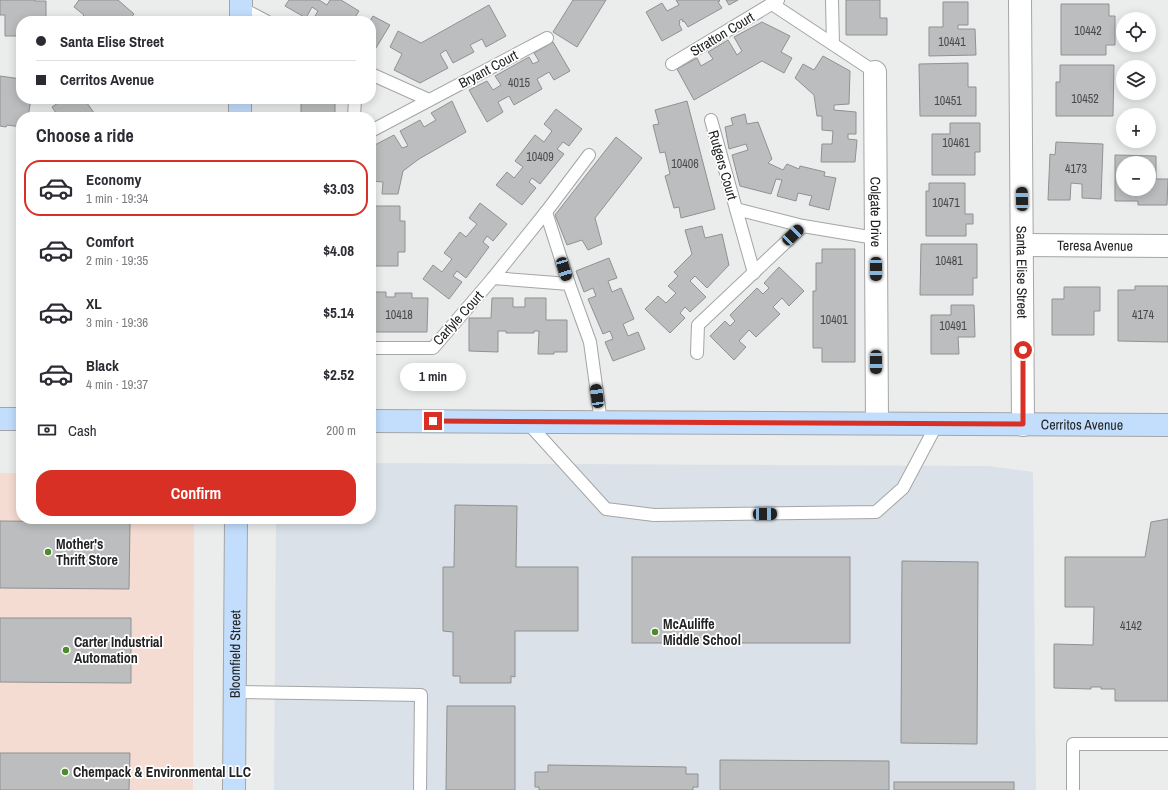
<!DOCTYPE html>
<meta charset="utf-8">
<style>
:root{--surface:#fff;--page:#f2f2f3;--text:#2b2b33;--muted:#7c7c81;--line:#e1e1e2;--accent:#d93025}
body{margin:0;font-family:"Archivo Narrow",sans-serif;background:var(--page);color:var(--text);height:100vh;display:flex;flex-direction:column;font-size:15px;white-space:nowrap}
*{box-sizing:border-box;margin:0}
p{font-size:13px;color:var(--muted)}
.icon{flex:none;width:22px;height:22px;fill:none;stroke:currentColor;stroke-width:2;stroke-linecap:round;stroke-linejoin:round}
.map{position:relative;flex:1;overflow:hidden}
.drawer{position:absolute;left:16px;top:112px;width:360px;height:412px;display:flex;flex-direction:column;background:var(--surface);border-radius:16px;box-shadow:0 2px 10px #0003}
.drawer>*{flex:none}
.hud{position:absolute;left:16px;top:16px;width:360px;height:88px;border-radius:16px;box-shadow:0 2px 10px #0003;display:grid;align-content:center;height:88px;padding:0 20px;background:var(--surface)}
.tools{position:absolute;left:1116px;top:12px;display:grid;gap:8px}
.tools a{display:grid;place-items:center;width:40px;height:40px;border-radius:50%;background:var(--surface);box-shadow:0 2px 10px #0003;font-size:20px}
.end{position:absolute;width:18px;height:18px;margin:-9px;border:5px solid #d93025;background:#fff;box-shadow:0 0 0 2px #fff}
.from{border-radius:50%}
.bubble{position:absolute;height:28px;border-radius:14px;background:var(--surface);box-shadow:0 2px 10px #0003;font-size:13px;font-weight:700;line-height:28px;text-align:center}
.car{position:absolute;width:12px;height:24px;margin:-12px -6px;border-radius:5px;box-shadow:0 0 3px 1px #0007;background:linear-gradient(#222 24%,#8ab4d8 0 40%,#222 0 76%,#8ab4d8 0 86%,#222 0)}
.hud b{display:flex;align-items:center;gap:14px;height:38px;font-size:15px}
.hud b+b{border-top:1px solid var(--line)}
.hud i{width:10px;height:10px;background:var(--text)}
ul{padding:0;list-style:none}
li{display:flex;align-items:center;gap:12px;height:56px;margin:0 8px 6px;padding:0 12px;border:2px solid transparent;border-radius:16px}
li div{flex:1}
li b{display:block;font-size:15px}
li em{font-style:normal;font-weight:700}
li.on{border-color:var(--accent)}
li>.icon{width:36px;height:36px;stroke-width:1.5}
h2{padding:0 20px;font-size:18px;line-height:48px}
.pay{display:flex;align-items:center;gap:10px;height:44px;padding:0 20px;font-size:15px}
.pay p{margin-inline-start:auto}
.primary-button{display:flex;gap:8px;margin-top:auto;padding:8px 20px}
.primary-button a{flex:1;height:46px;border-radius:16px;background:var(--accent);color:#fff;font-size:16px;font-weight:700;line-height:46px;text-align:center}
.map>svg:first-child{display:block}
.industrial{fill:#f4dcd3}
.built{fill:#dae1e8}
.building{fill:#bcbdbe;stroke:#909192;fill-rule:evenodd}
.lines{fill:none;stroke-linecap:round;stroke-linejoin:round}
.lane-casing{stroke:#a4a5a6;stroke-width:14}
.street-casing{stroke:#a4a5a6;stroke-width:24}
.secondary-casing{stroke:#a4a5a6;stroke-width:24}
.lane{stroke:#fff;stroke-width:12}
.street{stroke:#fff;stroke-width:22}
.secondary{stroke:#c3defd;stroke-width:22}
.route{stroke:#d93025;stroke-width:5}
.poi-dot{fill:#4e8b2a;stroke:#fff;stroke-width:1.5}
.labels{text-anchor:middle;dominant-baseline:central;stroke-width:3.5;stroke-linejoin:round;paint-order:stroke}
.number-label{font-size:12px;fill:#48494a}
.street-label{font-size:14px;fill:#222223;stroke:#fff}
.poi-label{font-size:14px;font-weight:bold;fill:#222223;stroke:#fff;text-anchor:start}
</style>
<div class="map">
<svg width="1168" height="790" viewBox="0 0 1168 790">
<rect width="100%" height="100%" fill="#ebecec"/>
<path class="industrial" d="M0,473h21v46h173l-1,271h-193z"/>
<path class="built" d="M371,463l617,3 45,6 3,318h-762l2,-271h95z"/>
<g class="building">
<path d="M0,0h35v1h11v20h-25v15h-16v-21h-5z"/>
<path d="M79,0h39l16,14 -6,7h-49l5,-6 -10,-8z"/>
<path d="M289,0h30l8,5 3,-5h11l18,11 -5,8 4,2h-46l6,-10 -6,-4 -6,11 -21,-12z"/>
<path d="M573,0h33l-29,47 -24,-15z"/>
<path d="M676,0h43l1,1 -2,1 4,6 -34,19 -4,-6 -1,1 -1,-3 -3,2 1,2 -1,1 3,6 -20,11 -16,-29 16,-9 5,8 12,-6z"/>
<path d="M726,0h12l-9,5z"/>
<path d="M846,0h34v18h7v17h-41z"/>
<path d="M943,2h25v23h-10v4h17l1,26 -47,1v-29h14z"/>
<path d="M1061,4h48v12h6v29h-9v10h-45z"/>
<path d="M489,5l17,31 -20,11 -4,-8 -12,6 4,7 -21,11 -7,-13 -6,4 8,14 -28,15 -26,-13 8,-16 -12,-7 8,-16 23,12z"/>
<path d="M65,16l6,5h-10z"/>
<path d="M373,16l17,9 -19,31v-35h-1z"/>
<path d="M762,22l28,14 -9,16 11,6 -8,15 -22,-12 -68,39 -17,-31 20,-11 4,8 12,-7 -5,-7 20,-12 9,15 5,-4 -8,-14z"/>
<path d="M553,42l17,29 -16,9 -5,-8 -12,7 5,10 -28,16 -5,-9 -11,6 5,10 -16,10 -18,-32 18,-9 6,9 8,-5 -6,-9 34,-19 4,7 6,-3 -5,-8z"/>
<path d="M823,56l27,15 -1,33 -15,1v5l22,2v22h-8v5l9,1 -2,22h-34l1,-18h10l1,-13 -11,-1v-14h-5l-3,-21 -19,-17 8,-14 11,6z"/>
<path d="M968,63v24h8v29h-56l-1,-52z"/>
<path d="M1060,65h54l-1,51h-57v-34h4z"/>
<path d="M0,76l21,3v20h10l-3,18h-7v10l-14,-2 -1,2 -6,-1z"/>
<path d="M64,99h20l13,18h-40l1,-1 -6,-9z"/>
<path d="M294,99h41v18h-34v-17z"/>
<path d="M452,101l14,31 -47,27 -16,12 -5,23h-16l1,-12 -12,-1v-34l23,-12 8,13 6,-2 -8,-15 20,-11 4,7 12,-7 -5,-7z"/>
<path d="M687,101l28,108 -34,9 -2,-11 -5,1 -9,-32 5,-2 -5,-22 -5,1 -7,-28 6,-1 -4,-14z"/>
<path d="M556,109l26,20 -13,17 -6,-4 -6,7 7,5 -24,30 -8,-6 -3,4 7,6 -14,17 -26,-20 11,-13 7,6 9,-11 -8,-6 20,-26 9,7 8,-11 -8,-7z"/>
<path d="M745,114l2,10 11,-2 14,37 -4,4 15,7 4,-6 12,5 1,-3 25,6 -1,4 12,2 -7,32 -20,-5 3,-9 -14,-3 -2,8 -19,-5 5,-16 -6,-1 -5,15 -31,-8 -8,-31 16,-5 -2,-6 -17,5 -4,-22 8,-2 -2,-7z"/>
<path d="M950,123h30v29h-5v23h-43v-41h18z"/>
<path d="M616,137l26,21 -47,60 7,26 -14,6 -6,-10 -15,5 -12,-30z"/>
<path d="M1056,142l47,2 -2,55 -19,-1v-14l-11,-1 -1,17h-22l2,-46 5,1z"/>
<path d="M1115,155l41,1v23h12l-1,26h-29v-4h-23zM1123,163h26v26h-26z"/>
<path d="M929,183h36v31h8v10h-7v12h-40v-45h3z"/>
<path d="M480,203l27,21 -14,17 -6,-5 -4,6 6,5 -23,31 -9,-7 -4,5 9,6 -13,17 -26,-20 10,-14 9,7 10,-13 -8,-6 16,-21 6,5 11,-13 -8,-6z"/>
<path d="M371,206h29v15h5v31h-7v14h-27z"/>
<path d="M702,226l3,12 17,-4 7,31 -22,23 -12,-12 -5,5 16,16 -16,15 -5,-5 -5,6 5,5 -15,15 -25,-24 13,-13 8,7 10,-10 -8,-7 10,-10 -4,-4 18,-18 -7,-24z"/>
<path d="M921,244h56v34h-4v17h-53z"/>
<path d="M822,249h33v113h-33v-14h-9v-57h3v-28h6z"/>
<path d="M609,258l8,20 -9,3 4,11 9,-4 13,31 -11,5 5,12 10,-4 7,17 -32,12 -8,-19 8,-3 -3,-8 -7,3 -15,-35 8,-3 -3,-8 -9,4 -8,-21z"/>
<path d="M779,267l25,24 -15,15 -7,-8 -9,9 7,7 -24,23 -7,-7 -10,11 7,6 -12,13 -24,-24 15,-15 5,5 5,-5 -5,-6 27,-27 6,6 6,-6 -5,-5z"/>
<path d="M1135,286h33v56l-50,-1v-51h17z"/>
<path d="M1064,287h36v24h-6v24h-42v-36h12z"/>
<path d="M371,292h15v5h9v-4h17v5h16l-1,34h-56z"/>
<path d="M492,298h21v9h12v-9h21v22h21v32h-13v2h-16l1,-23h-5v2h-28v-2h-8v21l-29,-1v-33h22z"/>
<path d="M951,305h23l1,32h-17l1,17h-28v-39h20z"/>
<path d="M455,505l62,1 -1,61h62v64h-63v46l-4,-1v7h-51v-7h-7v-44l-10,-1v-64h11z"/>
<path d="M1168,519v182h-53v-12h-14v-2h-10v2l-37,-1v-44l39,1 1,-38h-29v-50h80l6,-35z"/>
<path d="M0,521l130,1 -1,67 -129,-1z"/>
<rect x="632" y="557" width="218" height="86"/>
<path d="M902,561l76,1 -1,182 -76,-1z"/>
<path d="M0,618h131v65l-131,-1z"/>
<path d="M447,706h68v84h-69z"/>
<path d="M0,753h130l-1,37h-129z"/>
<path d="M720,760l169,1v29h-169z"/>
<path d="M548,765l138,2v7h12v13h-5v3h-154v-3h-4v-15h13z"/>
<rect x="894" y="782" width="120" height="8"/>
</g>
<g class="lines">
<defs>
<g id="lane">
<path d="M832,0l1,44"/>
<path d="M772,4l103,68"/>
<path d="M241,8l25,13"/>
<path d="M672,64l106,-64"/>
<path d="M371,74l58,26"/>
<path d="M354,117l1,-18"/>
<path d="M711,120l43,153"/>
<path d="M371,131l176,-93"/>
<path d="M736,209l67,17 72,12"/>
<path d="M546,212l23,72"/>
<path d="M493,278l53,-66 43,-57"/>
<path d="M371,348h62l60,-70 76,6 21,58 11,80"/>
<path d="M697,353l1,-28 105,-99"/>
<path d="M527,422l79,87 48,6 222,-3 27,-24 34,-64"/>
<path d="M235,692l186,3 -1,95"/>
<path d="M1073,790v-46h95"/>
</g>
<g id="street">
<path id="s1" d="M1020,0l3,425"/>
<path id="s2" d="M875,72l2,351"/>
<path id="s3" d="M1022,245l146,1"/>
</g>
<g id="secondary">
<path d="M241,21v-21"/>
<path d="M240,117v-18"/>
<path d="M0,419h21"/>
<path id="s4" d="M371,421l797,4"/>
<path id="s5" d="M234,790l2,-271"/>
</g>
</defs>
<use href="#lane" class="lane-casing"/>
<use href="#street" class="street-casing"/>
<use href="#secondary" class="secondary-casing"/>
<use href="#lane" class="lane"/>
<use href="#street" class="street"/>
<use href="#secondary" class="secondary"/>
</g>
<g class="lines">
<path class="route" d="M433,421l590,3v-74"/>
</g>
<g class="poi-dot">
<circle cx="48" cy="552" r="4"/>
<circle cx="655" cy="632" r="4"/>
<circle cx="66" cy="650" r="4"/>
<circle cx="65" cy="772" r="4"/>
</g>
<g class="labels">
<g class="number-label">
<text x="1088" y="31">10442</text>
<text x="952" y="42">10441</text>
<text x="519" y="83">4015</text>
<text x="1085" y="99">10452</text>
<text x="948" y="101">10451</text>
<text x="956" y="143">10461</text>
<text x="540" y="157">10409</text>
<text x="685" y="164">10406</text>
<text x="1076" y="169">4173</text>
<text x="946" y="203">10471</text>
<text x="949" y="261">10481</text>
<text x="399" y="315">10418</text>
<text x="1143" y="315">4174</text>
<text x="834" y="320">10401</text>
<text x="953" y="326">10491</text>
<text x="1131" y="626">4142</text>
</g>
<g class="street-label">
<text transform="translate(722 34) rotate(-31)">Stratton Court</text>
<text transform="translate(488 69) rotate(-28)">Bryant Court</text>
<text transform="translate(723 165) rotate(74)">Rutgers Court</text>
<text stroke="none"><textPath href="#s2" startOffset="140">Colgate Drive</textPath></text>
<text stroke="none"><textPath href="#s3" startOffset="73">Teresa Avenue</textPath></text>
<text stroke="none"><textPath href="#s1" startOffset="272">Santa Elise Street</textPath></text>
<text transform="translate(458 318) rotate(-48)">Carlyle Court</text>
<text stroke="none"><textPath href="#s4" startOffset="711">Cerritos Avenue</textPath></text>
<text stroke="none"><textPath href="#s5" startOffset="136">Bloomfield Street</textPath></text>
</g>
<g class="poi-label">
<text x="56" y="544">Mother's<tspan x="56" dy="16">Thrift Store</tspan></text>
<text x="663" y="624">McAuliffe<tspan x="663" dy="16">Middle School</tspan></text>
<text x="74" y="642">Carter Industrial<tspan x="74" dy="16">Automation</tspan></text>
<text x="73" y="772">Chempack &amp; Environmental LLC</text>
</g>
</g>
</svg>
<div class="tools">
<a><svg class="icon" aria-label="locate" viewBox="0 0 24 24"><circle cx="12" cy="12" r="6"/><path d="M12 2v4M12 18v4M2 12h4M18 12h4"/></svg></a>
<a><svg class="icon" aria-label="layers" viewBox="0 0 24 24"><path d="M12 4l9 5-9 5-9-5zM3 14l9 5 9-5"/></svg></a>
<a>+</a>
<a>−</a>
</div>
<i class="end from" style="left:1023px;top:350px"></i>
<i class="end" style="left:433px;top:421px"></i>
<div class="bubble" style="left:400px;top:363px;width:66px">1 min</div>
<i class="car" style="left:1022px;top:199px;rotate:359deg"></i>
<i class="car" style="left:793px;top:235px;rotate:46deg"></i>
<i class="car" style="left:564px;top:269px;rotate:163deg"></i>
<i class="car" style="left:876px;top:269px;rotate:180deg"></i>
<i class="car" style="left:876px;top:362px;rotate:180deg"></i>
<i class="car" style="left:597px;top:396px;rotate:352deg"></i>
<i class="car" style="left:765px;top:514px;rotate:89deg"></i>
<div class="hud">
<b><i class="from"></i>Santa Elise Street</b>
<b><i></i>Cerritos Avenue</b>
</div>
<section class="drawer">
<h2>Choose a ride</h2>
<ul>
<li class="on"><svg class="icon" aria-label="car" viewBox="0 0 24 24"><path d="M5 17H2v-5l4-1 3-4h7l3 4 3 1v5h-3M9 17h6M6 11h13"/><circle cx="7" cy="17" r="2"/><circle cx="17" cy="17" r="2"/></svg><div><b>Economy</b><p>1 min · 19:34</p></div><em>$3.03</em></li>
<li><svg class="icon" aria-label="car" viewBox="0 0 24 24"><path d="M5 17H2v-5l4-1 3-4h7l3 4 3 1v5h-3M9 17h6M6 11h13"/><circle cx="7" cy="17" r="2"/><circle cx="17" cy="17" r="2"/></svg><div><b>Comfort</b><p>2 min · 19:35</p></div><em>$4.08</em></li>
<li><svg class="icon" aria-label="car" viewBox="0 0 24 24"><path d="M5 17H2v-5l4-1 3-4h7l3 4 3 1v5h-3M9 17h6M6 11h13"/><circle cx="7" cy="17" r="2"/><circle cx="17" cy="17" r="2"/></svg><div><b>XL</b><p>3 min · 19:36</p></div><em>$5.14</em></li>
<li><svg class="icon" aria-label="car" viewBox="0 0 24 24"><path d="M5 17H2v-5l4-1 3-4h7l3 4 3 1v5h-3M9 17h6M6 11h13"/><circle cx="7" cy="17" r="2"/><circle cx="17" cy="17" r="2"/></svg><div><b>Black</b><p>4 min · 19:37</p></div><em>$2.52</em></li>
</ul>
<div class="pay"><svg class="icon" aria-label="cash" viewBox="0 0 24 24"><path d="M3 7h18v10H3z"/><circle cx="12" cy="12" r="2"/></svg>Cash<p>200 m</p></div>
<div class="primary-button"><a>Confirm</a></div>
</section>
</div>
